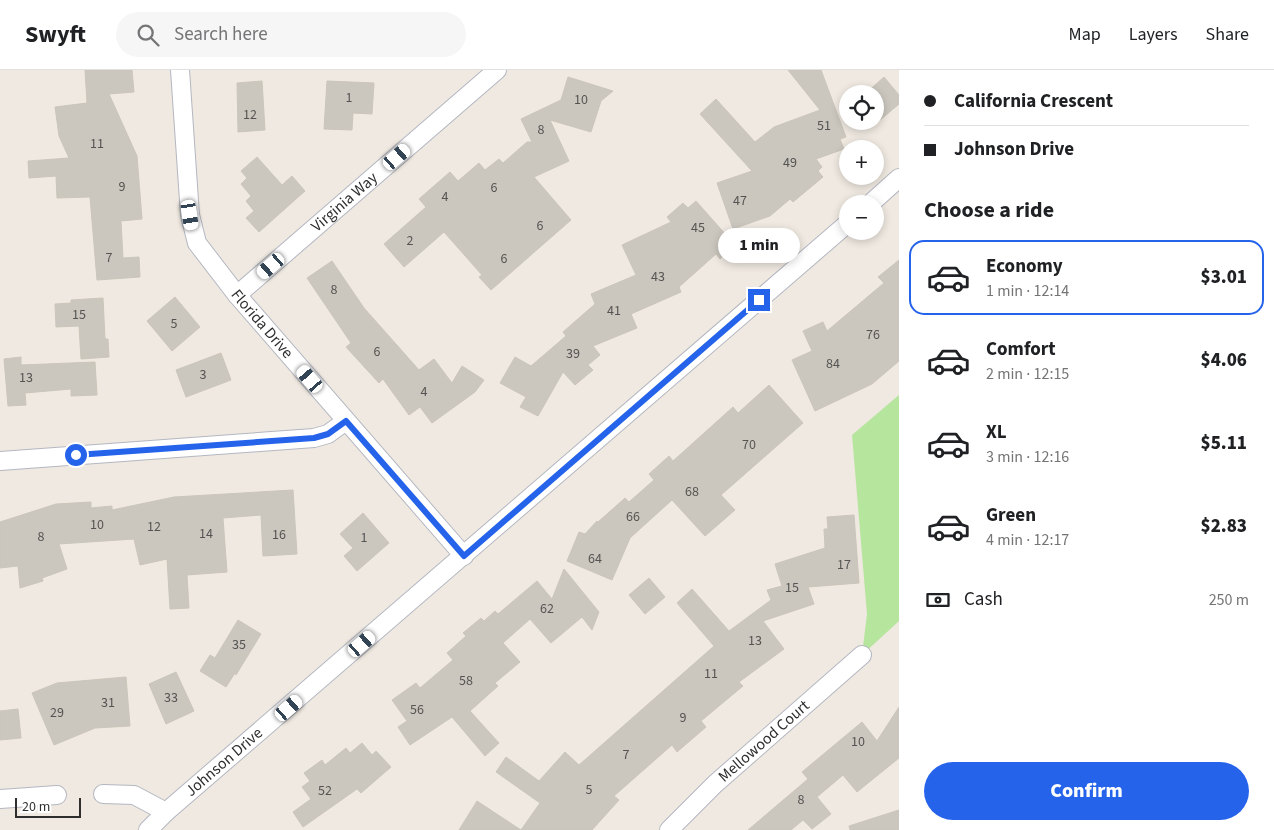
<!DOCTYPE html>
<meta charset="utf-8">
<style>
:root{--surface:#fff;--page:#f6f6f6;--text:#202124;--muted:#757577;--line:#e0e0e0;--accent:#2563eb}
body{margin:0;font-family:"Source Sans 3",sans-serif;background:var(--page);color:var(--text);height:100vh;display:flex;flex-direction:column;font-size:19px;white-space:nowrap}
*{box-sizing:border-box;margin:0}
p{font-size:16px;color:var(--muted)}
.icon{flex:none;width:28px;height:28px;fill:none;stroke:currentColor;stroke-width:2;stroke-linecap:round;stroke-linejoin:round}
.map{position:relative;flex:1;overflow:hidden}
.side{display:flex;flex-direction:column;background:var(--surface);width:375px}
.side>*{flex:none}
.banner{display:grid;align-content:center;height:110px;padding:0 25px;background:var(--surface)}
.controls{position:absolute;left:839px;top:15px;display:grid;gap:10px}
.controls a{display:grid;place-items:center;width:45px;height:45px;border-radius:50%;background:var(--surface);box-shadow:0 2px 8px #0003;font-size:25px}
.scale{position:absolute;left:15px;bottom:12px;width:66px;box-sizing:border-box;padding-left:5px;border:2px solid #2e2e2e;border-top:0;font-size:14px;line-height:18px;white-space:nowrap;color:#2e2e2e;-webkit-text-stroke:4px #fff;paint-order:stroke}
.end{position:absolute;width:22px;height:22px;margin:-11px;border:6px solid #2563eb;background:#fff;box-shadow:0 0 0 2px #fff}
.from{border-radius:50%}
.bubble{position:absolute;height:35px;border-radius:18px;background:var(--surface);box-shadow:0 2px 8px #0003;font-size:16px;font-weight:800;line-height:35px;text-align:center}
.car{position:absolute;width:15px;height:30px;margin:-15px -8px;border-radius:6px;box-shadow:0 0 4px 1px #0007;background:linear-gradient(#fff 24%,#345 0 40%,#fff 0 76%,#345 0 86%,#fff 0)}
.banner b{display:flex;align-items:center;gap:18px;height:48px;font-size:19px}
.banner b+b{border-top:1px solid var(--line)}
.banner i{width:12px;height:12px;background:var(--text)}
ul{padding:0;list-style:none}
li{display:flex;align-items:center;gap:15px;height:75px;margin:0 10px 8px;padding:0 15px;border:2px solid transparent;border-radius:15px}
li div{flex:1}
li b{display:block;font-size:19px}
li em{font-style:normal;font-weight:800}
li.selected{border-color:var(--accent)}
li>.icon{width:45px;height:45px;stroke-width:1.5}
h2{padding:0 25px;font-size:22px;line-height:60px}
.pay{display:flex;align-items:center;gap:12px;height:55px;padding:0 25px;font-size:19px}
.pay p{margin-inline-start:auto}
.primary-button{display:flex;gap:10px;margin-top:auto;padding:10px 25px}
.primary-button a{flex:1;height:58px;border-radius:30px;background:var(--accent);color:#fff;font-size:20px;font-weight:800;line-height:58px;text-align:center}
header{display:flex;align-items:center;gap:30px;box-sizing:border-box;height:70px;padding:0 25px;background:var(--surface);border-bottom:1px solid var(--line)}
header strong{font-size:24px}
nav{display:flex;gap:28px;margin-inline-start:auto;font-size:18px}
.search{width:350px;height:45px;background:var(--page);display:flex;align-items:center;gap:12px;box-sizing:border-box;padding:0 18px;border-radius:28px;color:var(--muted);font-size:19px}
main{display:flex;flex:1;min-height:0}
.map>svg:first-child{display:block}
.green{fill:#b6e59e}
.building{fill:#cbc7bf;stroke:#cbc5ba}
.lines{fill:none;stroke-linecap:round;stroke-linejoin:round}
.street-casing{stroke:#b4b7c1;stroke-width:20}
.street{stroke:#fff;stroke-width:18}
.route{stroke:#2563eb;stroke-width:6}
.labels{text-anchor:middle;dominant-baseline:central;stroke-width:5;stroke-linejoin:round;paint-order:stroke}
.number-label{font-size:14px;fill:#555452}
.street-label{font-size:16px;fill:#2e2e2e;stroke:#fff}
</style>
<header>
<strong>Swyft</strong>
<div class="search"><svg class="icon" aria-label="search" viewBox="0 0 24 24"><circle cx="10" cy="10" r="6"/><path d="M15 15l6 6"/></svg>Search here</div>
<nav><a>Map</a><a>Layers</a><a>Share</a></nav>
</header>
<main>
<div class="map">
<svg width="899" height="760" viewBox="0 0 899 760">
<rect width="100%" height="100%" fill="#efe9e1"/>
<path class="green" d="M899,325v226l-37,34 5,-41 -15,-179z"/>
<g class="building">
<path d="M85,0h47l2,22 -25,2 28,62 5,63 -21,2 2,37 16,-1 1,20 -43,3 -7,-83 -33,1 -1,-22 -27,2 -1,-17 41,-3 -10,-22 -4,-29 32,-4z"/>
<path d="M788,0h33l25,67 -6,2 4,10 -28,10 6,8 -4,4 5,6 -30,25 -3,-3 -20,17 -37,13 -16,-46 35,-12 -52,-57 16,-15 39,43 19,-15 46,-17z"/>
<path d="M568,7l45,14 -12,10 -10,31 -41,-12 19,41 -35,16 37,43 -80,70 -12,-13 3,-2 -38,-43 -40,35 -20,-23 42,-37 -7,-8 31,-27 8,9 21,-18 6,7 14,-11 4,4 24,-21h5l-11,-23 40,-19z"/>
<path d="M884,7l15,18v9l-26,22 -4,-5h6v-27h-10z"/>
<path d="M262,11l3,49 -27,2 -1,-49z"/>
<path d="M327,11l47,2 -2,31 -19,-1 -1,17 -28,-1z"/>
<path d="M257,87l25,28 10,-9 13,15 -46,41 -13,-14 8,-7 -8,-10 5,-5 -10,-12 6,-6 -6,-7z"/>
<path d="M696,131l39,44 -15,14 -4,-5 -37,33 2,5 -50,22 6,14 -44,18 7,9 -12,10 5,5 -18,15 -12,-13 -25,44 -18,-9 6,-10 -26,-14 15,-26 16,9 35,-30 -3,-4 32,-28 -4,-10 45,-19 -14,-30 49,-23 -4,-5 16,-14 5,5z"/>
<path d="M899,190v101l-27,23 -57,27 -23,-51 20,-9 -9,-20 20,-9 4,9 57,-48 -6,-6z"/>
<path d="M332,191l32,47 55,62 15,-11 18,24 10,-17 22,14 -9,12 -43,31 -12,-16 -11,8 -26,-36 -4,4 -33,-36 5,-4 -44,-65z"/>
<path d="M175,227l25,30 -28,24 -25,-30z"/>
<path d="M103,228l2,41h3l1,18 -28,2 -2,-33 -23,1 -1,-23 16,-1v-3z"/>
<path d="M221,283l10,27 -45,17 -10,-27z"/>
<path d="M21,287v8l74,-3 2,33 -26,1v-7l-46,4 1,12 -18,1 -4,-47z"/>
<path d="M769,315l34,38 -82,72 14,15 -30,26 -33,-36 -42,38 -18,42 -45,-19 12,-29 6,2 12,-13 1,1 27,-24 4,4 25,-22 -5,-6 20,-18 4,5 60,-54 5,6z"/>
<path d="M293,420l4,64 -34,2 -2,-41 -38,3 4,54 -40,3 2,33 -19,1 -3,-50 -27,6 -6,-26 -75,5 8,25 -25,9 1,3 -23,7 -2,-22 -18,2v-46l56,-18 35,-2v6l21,-2v4l62,-13z"/>
<path d="M363,443l26,30 -32,28 -13,-15 9,-8 -13,-14z"/>
<path d="M854,445l5,68 -51,4 6,17 -51,17 21,28 -45,33 4,4 -42,35 5,6 -29,25 -5,-7 -58,51 5,4 -27,30h-133l18,-29 44,29 19,-27 -44,-31 10,-15 33,24 26,-29 14,13 135,-119 -37,-43 15,-14 37,42 42,-31 -4,-10 15,-4 -7,-22 50,-16 -1,-19h4l-1,-12z"/>
<path d="M564,499l35,43 -7,18 -10,-13 -31,26 -21,-24 -27,24 17,19 -25,21 3,3 -28,25 29,32 -14,13 -33,-39 -42,28 -12,-18 9,-6 -15,-21 24,-17 4,5 33,-28 -6,-7 19,-17 -3,-3 18,-15 3,3 11,-10 3,3 39,-33 15,18z"/>
<path d="M649,508l16,19 -20,17 -16,-19z"/>
<path d="M238,550l23,14 -25,41 -1,-2 -9,14 -26,-16 10,-16 5,3z"/>
<path d="M176,602l18,39 -28,13 -17,-40z"/>
<path d="M126,607l4,49 -35,2 -41,17 -22,-52 25,-10z"/>
<path d="M899,637v51l-42,34 -14,-17 -26,22 14,17 -19,15 -9,-9 -12,10h-43l60,-51 -6,-7 60,-50 15,19z"/>
<path d="M18,639l3,29 -21,2v-29z"/>
<path d="M362,673l10,12 4,-4 15,16 -30,26 -4,-4 -54,38 -10,-15 18,-13 -9,-12 8,-6 -6,-8 18,-13 3,5 21,-17 4,5z"/>
<path d="M899,740v20h-49l-1,-4z"/>
</g>
<g class="lines">
<defs>
<g id="street">
<path id="s1" d="M180,0l10,145 7,28 40,52 227,261"/>
<path d="M870,134l29,-26"/>
<path id="s2" d="M237,225l260,-225"/>
<path d="M0,391l314,-23 14,-4 18,-13"/>
<path d="M103,724l31,1 32,17"/>
<path d="M0,729l57,-4"/>
<path id="s3" d="M148,760l18,-18 682,-589"/>
<path id="s4" d="M669,760l46,-46 147,-129"/>
</g>
</defs>
<use href="#street" class="street-casing"/>
<use href="#street" class="street"/>
</g>
<g class="lines">
<path class="route" d="M76,385l238,-17 14,-4 18,-13 118,135 295,-256"/>
</g>
<g class="labels">
<g class="number-label">
<text x="349" y="28">1</text>
<text x="581" y="30">10</text>
<text x="250" y="45">12</text>
<text x="824" y="56">51</text>
<text x="541" y="60">8</text>
<text x="97" y="74">11</text>
<text x="790" y="93">49</text>
<text x="122" y="117">9</text>
<text x="494" y="118">6</text>
<text x="445" y="127">4</text>
<text x="740" y="131">47</text>
<text x="540" y="156">6</text>
<text x="698" y="158">45</text>
<text x="410" y="171">2</text>
<text x="109" y="188">7</text>
<text x="504" y="189">6</text>
<text x="658" y="207">43</text>
<text x="334" y="220">8</text>
<text x="614" y="241">41</text>
<text x="79" y="245">15</text>
<text x="174" y="254">5</text>
<text x="873" y="265">76</text>
<text x="377" y="282">6</text>
<text x="573" y="284">39</text>
<text x="833" y="294">84</text>
<text x="203" y="305">3</text>
<text x="26" y="308">13</text>
<text x="424" y="322">4</text>
<text x="749" y="375">70</text>
<text x="692" y="422">68</text>
<text x="633" y="447">66</text>
<text x="97" y="455">10</text>
<text x="154" y="457">12</text>
<text x="206" y="464">14</text>
<text x="279" y="465">16</text>
<text x="41" y="467">8</text>
<text x="364" y="468">1</text>
<text x="595" y="489">64</text>
<text x="844" y="495">17</text>
<text x="792" y="518">15</text>
<text x="547" y="539">62</text>
<text x="755" y="571">13</text>
<text x="239" y="575">35</text>
<text x="711" y="604">11</text>
<text x="466" y="611">58</text>
<text x="171" y="628">33</text>
<text x="108" y="633">31</text>
<text x="417" y="640">56</text>
<text x="57" y="643">29</text>
<text x="683" y="648">9</text>
<text x="858" y="672">10</text>
<text x="626" y="685">7</text>
<text x="589" y="720">5</text>
<text x="325" y="721">52</text>
<text x="801" y="730">8</text>
</g>
<g class="street-label">
<text stroke="none"><textPath href="#s2" startOffset="142">Virginia Way</textPath></text>
<text stroke="none"><textPath href="#s1" startOffset="278">Florida Drive</textPath></text>
<text stroke="none"><textPath href="#s4" startOffset="130">Mellowood Court</textPath></text>
<text stroke="none"><textPath href="#s3" startOffset="102">Johnson Drive</textPath></text>
</g>
</g>
</svg>
<div class="controls">
<a><svg class="icon" aria-label="locate" viewBox="0 0 24 24"><circle cx="12" cy="12" r="6"/><path d="M12 2v4M12 18v4M2 12h4M18 12h4"/></svg></a>
<a>+</a>
<a>−</a>
</div>
<div class="scale">20 m</div>
<i class="end from" style="left:76px;top:385px"></i>
<i class="end" style="left:759px;top:230px"></i>
<div class="bubble" style="left:718px;top:158px;width:82px">1 min</div>
<i class="car" style="left:397px;top:87px;rotate:49deg"></i>
<i class="car" style="left:190px;top:145px;rotate:171deg"></i>
<i class="car" style="left:271px;top:196px;rotate:229deg"></i>
<i class="car" style="left:310px;top:309px;rotate:319deg"></i>
<i class="car" style="left:362px;top:574px;rotate:49deg"></i>
<i class="car" style="left:289px;top:638px;rotate:49deg"></i>
</div>
<section class="side">
<div class="banner">
<b><i class="from"></i>California Crescent</b>
<b><i></i>Johnson Drive</b>
</div>
<h2>Choose a ride</h2>
<ul>
<li class="selected"><svg class="icon" aria-label="car" viewBox="0 0 24 24"><path d="M5 17H2v-5l4-1 3-4h7l3 4 3 1v5h-3M9 17h6M6 11h13"/><circle cx="7" cy="17" r="2"/><circle cx="17" cy="17" r="2"/></svg><div><b>Economy</b><p>1 min · 12:14</p></div><em>$3.01</em></li>
<li><svg class="icon" aria-label="car" viewBox="0 0 24 24"><path d="M5 17H2v-5l4-1 3-4h7l3 4 3 1v5h-3M9 17h6M6 11h13"/><circle cx="7" cy="17" r="2"/><circle cx="17" cy="17" r="2"/></svg><div><b>Comfort</b><p>2 min · 12:15</p></div><em>$4.06</em></li>
<li><svg class="icon" aria-label="car" viewBox="0 0 24 24"><path d="M5 17H2v-5l4-1 3-4h7l3 4 3 1v5h-3M9 17h6M6 11h13"/><circle cx="7" cy="17" r="2"/><circle cx="17" cy="17" r="2"/></svg><div><b>XL</b><p>3 min · 12:16</p></div><em>$5.11</em></li>
<li><svg class="icon" aria-label="car" viewBox="0 0 24 24"><path d="M5 17H2v-5l4-1 3-4h7l3 4 3 1v5h-3M9 17h6M6 11h13"/><circle cx="7" cy="17" r="2"/><circle cx="17" cy="17" r="2"/></svg><div><b>Green</b><p>4 min · 12:17</p></div><em>$2.83</em></li>
</ul>
<div class="pay"><svg class="icon" aria-label="cash" viewBox="0 0 24 24"><path d="M3 7h18v10H3z"/><circle cx="12" cy="12" r="2"/></svg>Cash<p>250 m</p></div>
<div class="primary-button"><a>Confirm</a></div>
</section>
</main>
